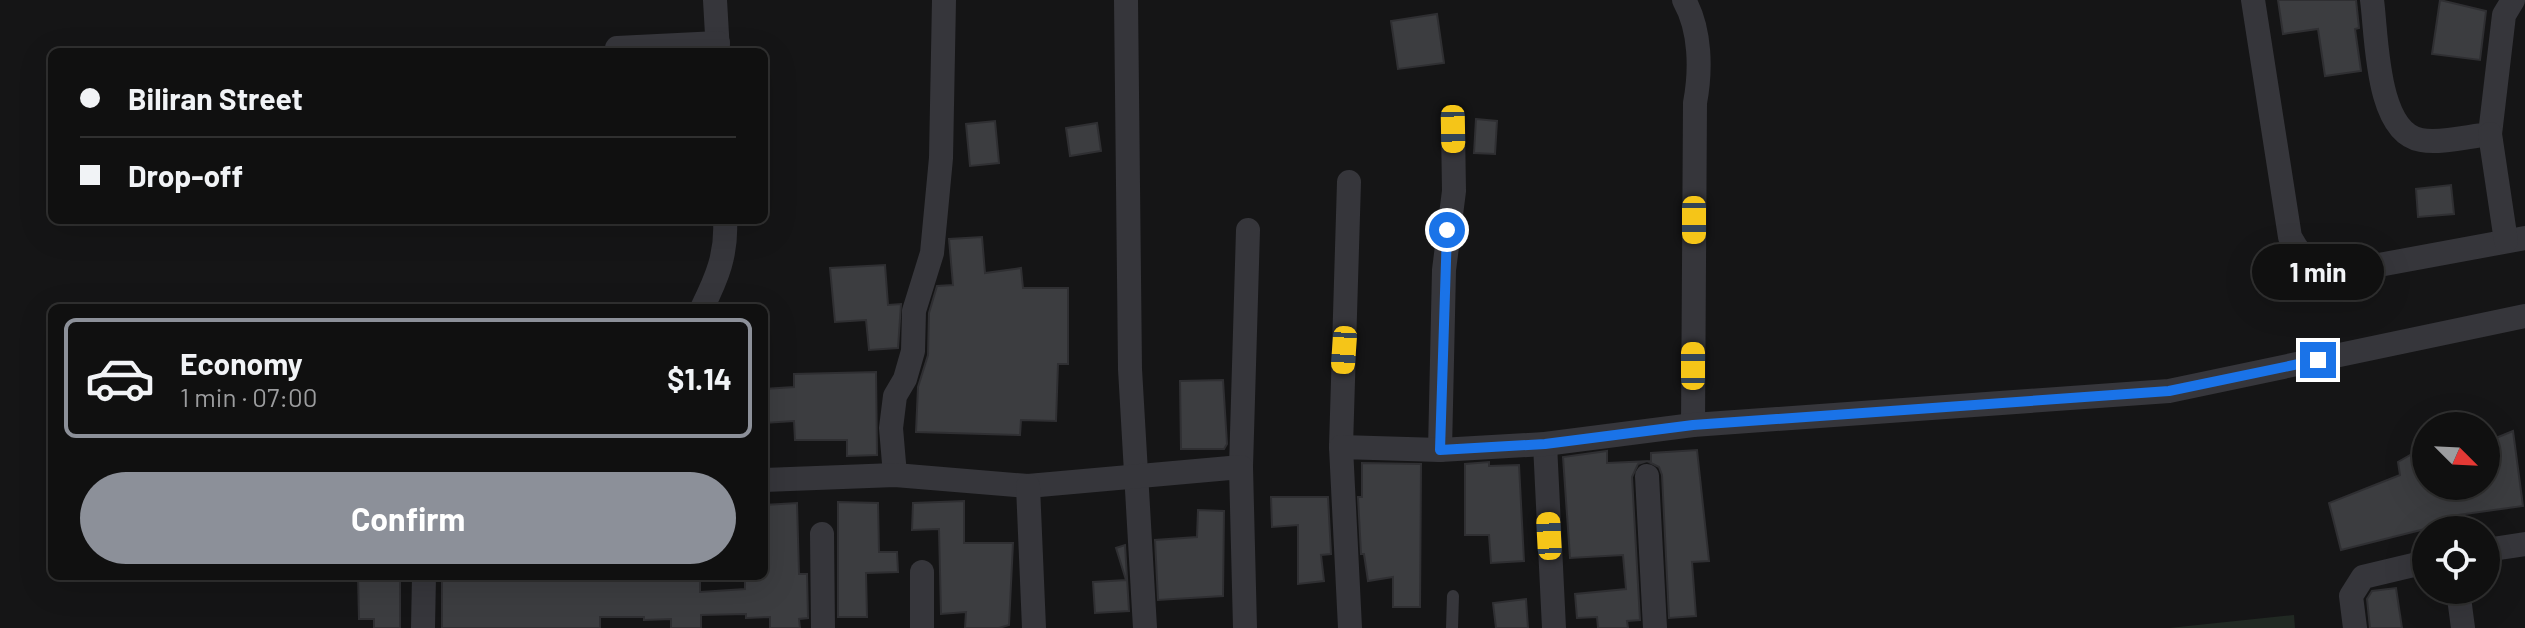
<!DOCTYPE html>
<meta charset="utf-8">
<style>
:root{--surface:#101010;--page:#191919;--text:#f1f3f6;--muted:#9c9d9f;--line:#303030;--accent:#8c9099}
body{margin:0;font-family:Barlow,sans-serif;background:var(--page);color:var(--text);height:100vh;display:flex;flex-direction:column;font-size:30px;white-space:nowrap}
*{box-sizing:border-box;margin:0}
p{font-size:26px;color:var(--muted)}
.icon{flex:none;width:44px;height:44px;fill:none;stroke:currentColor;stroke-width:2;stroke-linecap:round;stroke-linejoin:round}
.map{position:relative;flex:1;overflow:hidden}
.drawer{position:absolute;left:48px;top:304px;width:720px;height:276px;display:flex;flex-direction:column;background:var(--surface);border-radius:12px;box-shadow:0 8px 32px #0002,0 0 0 2px var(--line)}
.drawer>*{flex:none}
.guide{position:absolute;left:48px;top:48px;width:720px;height:176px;border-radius:12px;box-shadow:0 8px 32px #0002,0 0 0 2px var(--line);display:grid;align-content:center;height:176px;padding:0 32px;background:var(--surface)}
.needle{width:52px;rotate:114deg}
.tools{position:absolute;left:2412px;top:412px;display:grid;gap:16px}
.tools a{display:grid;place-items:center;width:88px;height:88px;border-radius:50%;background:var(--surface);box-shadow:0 8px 32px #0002,0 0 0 2px var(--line);font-size:40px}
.end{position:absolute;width:36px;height:36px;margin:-18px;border:10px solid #1a73e8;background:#fff;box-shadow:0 0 0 4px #fff}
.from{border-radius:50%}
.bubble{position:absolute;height:56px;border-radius:28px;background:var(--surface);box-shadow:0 8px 32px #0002,0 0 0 2px var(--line);font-size:26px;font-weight:700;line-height:56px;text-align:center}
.car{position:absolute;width:24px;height:48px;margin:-24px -12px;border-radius:10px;box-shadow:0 0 6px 2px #0007;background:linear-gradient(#f5c518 24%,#345 0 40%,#f5c518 0 76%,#345 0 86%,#f5c518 0)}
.guide b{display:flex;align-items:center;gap:28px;height:76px;font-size:30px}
.guide b+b{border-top:2px solid var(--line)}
.guide i{width:20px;height:20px;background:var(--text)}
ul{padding:14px 0 0;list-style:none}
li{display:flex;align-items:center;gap:24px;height:120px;margin:0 16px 12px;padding:0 16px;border:4px solid transparent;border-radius:12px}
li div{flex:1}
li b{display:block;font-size:30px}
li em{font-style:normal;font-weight:700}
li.active{border-color:var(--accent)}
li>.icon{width:72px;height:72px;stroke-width:1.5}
.button{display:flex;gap:16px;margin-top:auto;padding:16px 32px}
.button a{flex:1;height:92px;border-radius:48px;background:var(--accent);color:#fff;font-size:32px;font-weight:700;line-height:92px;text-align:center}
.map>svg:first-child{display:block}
.green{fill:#212923}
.building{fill:#3c3d40;stroke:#2f2f32;stroke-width:2}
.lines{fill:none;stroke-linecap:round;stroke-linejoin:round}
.service{stroke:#36363b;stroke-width:12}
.minor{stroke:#36363b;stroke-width:24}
.route{stroke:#1a73e8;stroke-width:10}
</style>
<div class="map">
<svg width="2525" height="628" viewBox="0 0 2525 628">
<rect width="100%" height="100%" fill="#151516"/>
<path class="green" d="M2294,615l1,13h-126z"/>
<g class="building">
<path d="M2278,0h78l3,28 -4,1 6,42 -36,5 -7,-47 -35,5z"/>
<path d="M2440,0l46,11 -6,49 -48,-6z"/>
<path d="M1437,14l7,49 -46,6 -7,-48z"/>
<path d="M1476,119l21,2 -2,33 -21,-1z"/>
<path d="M995,121l4,42 -29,3 -4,-42z"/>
<path d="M1097,123l4,28 -31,5 -4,-28z"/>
<path d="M2451,185l3,29 -36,3 -2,-28z"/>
<path d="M982,237l3,36 36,-5 2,20h45v76h-10l-2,57 -35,-1 -1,15 -104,-3 2,-45 10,-32 1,-42 8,-27 16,-1 -4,-46z"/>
<path d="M885,265l3,40 13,-1 -3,44 -29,2 -3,-30 -31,2 -5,-54z"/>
<path d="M876,372l1,83 -30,1v-16h-52l-1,-19 -30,2v-34l30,-2v-13z"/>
<path d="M1223,380l4,64 -3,5h-43l-1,-68z"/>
<path d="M2513,431l10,75 -80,11 2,7 -104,26 -12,-47 71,-28 -2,-13 28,-16v40h60v-44z"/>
<path d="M1697,450l12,111 -17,1 4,54 -27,2 -7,-143 -3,-8 -12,-6 -9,3 -6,13 8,143 -13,1 1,7h-30l-1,-11 -20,1 -2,-24 51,-5 -3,-34 -53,3 -7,-101 44,-6v12l44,-2v-8z"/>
<path d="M1489,462v4l30,-1 5,96 -33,2 -2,-28h-24v-71z"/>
<path d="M1362,463l59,1 -1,143h-27v-30l-25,4 -4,-27h-3l-3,-57h4z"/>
<path d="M1271,497h57l3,57 -10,1 3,26 -26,3v-59l-26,2z"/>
<path d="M964,501v42h49l-4,82 -10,3h-34l1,-16 -25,2 -2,-85 -27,1 1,-27z"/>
<path d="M838,502l40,1 1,49h18l1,20 -32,1 1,44h-29z"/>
<path d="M797,503l2,71h8l1,44 -9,1 1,9h-30v-11l-24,1v-4l-45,1v13h-30v-9l-27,1v-3h-44v11h-158v-52h258v16l45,-3v-13h19v-71z"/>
<path d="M1198,510l26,1 -1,85 -65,4 -3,-60 42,-3z"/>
<path d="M1125,545l4,66 -34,2 -2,-31 33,-2 -10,-32z"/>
<path d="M358,576h42v52h-26v-9h-15z"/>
<path d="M2396,588l6,40h-32l-3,-29 5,-8z"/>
<path d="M1526,599l2,29h-32l-3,-25z"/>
</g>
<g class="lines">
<path class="service" d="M1452,628l1,-32"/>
<g class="minor">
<path d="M715,0l3,52"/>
<path d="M1126,0l4,369 15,259"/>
<path d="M1684,0c17,30 17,71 11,103l-2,322"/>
<path d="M2253,0l37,237c17,31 28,33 62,33l173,-32"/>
<path d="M2372,0c5,37 4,132 49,140 20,4 48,-4 69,-6l14,-119 9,-15"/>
<path d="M617,48l101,-5"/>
<path d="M2490,134l16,107"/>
<path d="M702,308c15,-30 25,-54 23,-88"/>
<path d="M1545,444l9,184"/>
<path d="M1341,447l8,-265"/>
<path d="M1440,450l4,-180 10,-79 -1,-62"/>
<path d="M1241,467l7,-237"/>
<path d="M895,475l-4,-47 4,-32 10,-17 8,-28 1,-40 18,-58 9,-95 3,-158"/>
<path d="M1647,476l8,152"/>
<path d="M764,480l131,-5 133,11 213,-19 4,161"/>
<path d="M1028,486l6,142"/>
<path d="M822,534l1,94"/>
<path d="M2486,550l39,-6"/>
<path d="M922,572v56"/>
<path d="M2458,590l5,38"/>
<path d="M423,628l1,-52"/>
<path d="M1350,628l-9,-181 99,3 105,-6 148,-19 476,-34 356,-75"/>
<path d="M2355,628l-4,-32 12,-19 63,-15"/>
</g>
</g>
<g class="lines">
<path class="route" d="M1447,230l-7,220 105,-6 148,-19 476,-34 149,-31"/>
</g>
</svg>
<div class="tools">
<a><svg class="needle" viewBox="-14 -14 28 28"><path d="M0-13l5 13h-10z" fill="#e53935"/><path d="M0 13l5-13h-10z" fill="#9c9d9f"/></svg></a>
<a><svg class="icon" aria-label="locate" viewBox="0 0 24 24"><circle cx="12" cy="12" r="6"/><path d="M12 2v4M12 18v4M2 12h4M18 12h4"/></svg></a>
</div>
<i class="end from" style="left:1447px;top:230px"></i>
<i class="end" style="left:2318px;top:360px"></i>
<div class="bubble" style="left:2252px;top:244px;width:132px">1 min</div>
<i class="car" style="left:1453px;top:129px;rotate:179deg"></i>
<i class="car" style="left:1694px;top:220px;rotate:180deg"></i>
<i class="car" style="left:1344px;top:350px;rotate:184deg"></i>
<i class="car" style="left:1693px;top:366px;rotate:0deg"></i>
<i class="car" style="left:1549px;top:536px;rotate:357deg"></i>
<div class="guide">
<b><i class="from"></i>Biliran Street</b>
<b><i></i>Drop-off</b>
</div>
<section class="drawer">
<ul>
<li class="active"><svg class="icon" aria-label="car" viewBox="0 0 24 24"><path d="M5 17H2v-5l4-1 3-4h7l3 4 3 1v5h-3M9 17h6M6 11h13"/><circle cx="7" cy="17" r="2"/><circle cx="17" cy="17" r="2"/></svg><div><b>Economy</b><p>1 min · 07:00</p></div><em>$1.14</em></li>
</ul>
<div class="button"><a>Confirm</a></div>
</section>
</div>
